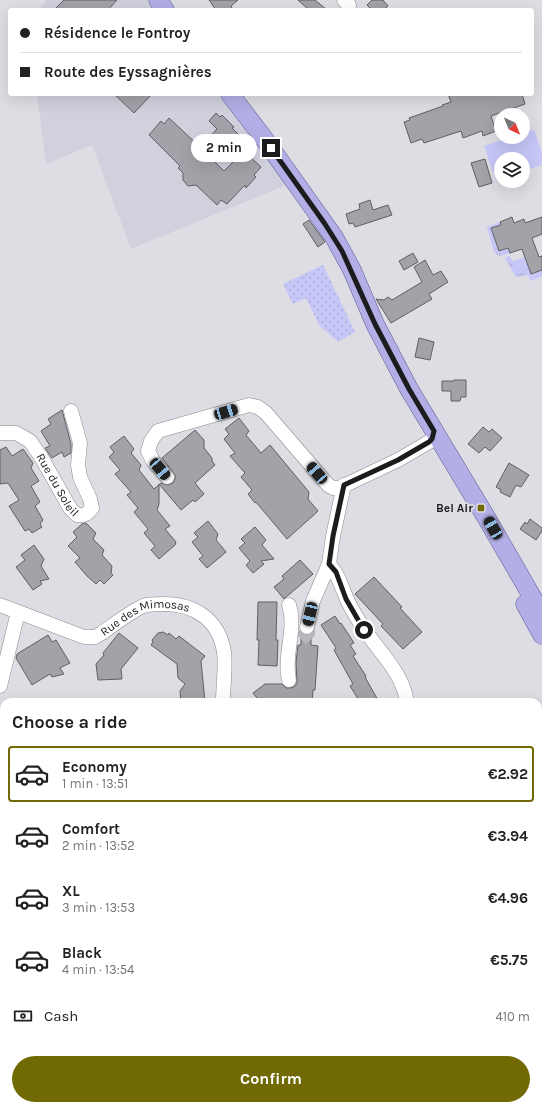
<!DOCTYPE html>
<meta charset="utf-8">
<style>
:root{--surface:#fff;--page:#f2f2f2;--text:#222;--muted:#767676;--line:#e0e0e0;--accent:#716a04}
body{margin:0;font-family:Karla,sans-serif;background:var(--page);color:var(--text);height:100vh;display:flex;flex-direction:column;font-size:15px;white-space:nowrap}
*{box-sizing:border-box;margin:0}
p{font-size:13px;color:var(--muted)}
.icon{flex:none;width:22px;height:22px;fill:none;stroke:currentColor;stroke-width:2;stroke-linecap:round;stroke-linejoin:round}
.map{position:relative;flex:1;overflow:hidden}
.side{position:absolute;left:0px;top:698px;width:542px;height:412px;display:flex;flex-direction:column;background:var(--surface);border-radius:12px 12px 0 0;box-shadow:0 4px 16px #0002}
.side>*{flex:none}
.guide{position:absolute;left:8px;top:8px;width:526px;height:88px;border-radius:4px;box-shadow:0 4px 16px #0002;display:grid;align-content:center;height:88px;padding:0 12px;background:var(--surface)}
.needle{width:26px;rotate:137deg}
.tools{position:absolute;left:494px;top:108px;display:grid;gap:8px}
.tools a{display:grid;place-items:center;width:36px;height:36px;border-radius:50%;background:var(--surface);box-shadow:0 4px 16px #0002;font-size:20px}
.end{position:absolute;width:18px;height:18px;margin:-9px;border:5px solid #1c1c1e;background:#fff;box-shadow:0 0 0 2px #fff}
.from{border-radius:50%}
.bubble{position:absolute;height:28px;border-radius:14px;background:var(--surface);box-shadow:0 4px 16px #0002;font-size:13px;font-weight:700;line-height:28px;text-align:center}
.car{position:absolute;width:12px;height:24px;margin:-12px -6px;border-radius:5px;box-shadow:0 0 3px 1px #0007;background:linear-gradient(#222 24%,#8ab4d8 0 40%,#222 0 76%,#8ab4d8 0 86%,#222 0)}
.guide b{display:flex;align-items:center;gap:14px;height:38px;font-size:15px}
.guide b+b{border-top:1px solid var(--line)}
.guide i{width:10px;height:10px;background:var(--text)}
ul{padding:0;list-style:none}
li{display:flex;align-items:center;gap:12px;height:56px;margin:0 8px 6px;padding:0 4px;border:2px solid transparent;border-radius:4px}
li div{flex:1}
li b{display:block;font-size:15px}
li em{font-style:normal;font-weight:700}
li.selected{border-color:var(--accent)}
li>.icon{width:36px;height:36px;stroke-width:1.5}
h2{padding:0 12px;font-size:18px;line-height:48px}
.pay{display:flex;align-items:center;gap:10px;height:44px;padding:0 12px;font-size:15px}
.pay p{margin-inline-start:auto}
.action{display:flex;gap:8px;margin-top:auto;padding:8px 12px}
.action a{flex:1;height:46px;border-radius:24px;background:var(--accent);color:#fff;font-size:16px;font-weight:700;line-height:46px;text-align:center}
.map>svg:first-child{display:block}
.built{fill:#d1d1de}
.grass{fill:url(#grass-tufts)}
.forest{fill:url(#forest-crowns)}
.garden{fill:url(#garden-dots)}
.pitch{fill:#c6c6f7}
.building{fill:#a2a2a8;stroke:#5f5f64}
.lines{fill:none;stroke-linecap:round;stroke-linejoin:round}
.minor-tunnel{stroke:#b6b6bc;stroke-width:14;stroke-dasharray:14 7;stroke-linecap:butt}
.minor-casing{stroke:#89898e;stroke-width:15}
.major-casing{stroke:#5e5996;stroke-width:19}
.minor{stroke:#fff;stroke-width:14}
.major{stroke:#b3afe6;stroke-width:18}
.route{stroke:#1c1c1e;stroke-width:5}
.poi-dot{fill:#716a04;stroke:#dddde3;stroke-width:1.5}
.labels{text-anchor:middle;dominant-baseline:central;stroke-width:3.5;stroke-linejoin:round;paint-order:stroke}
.street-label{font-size:12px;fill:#1c1c1e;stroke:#dddde3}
.poi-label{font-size:12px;font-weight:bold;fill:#1c1c1e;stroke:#dddde3;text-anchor:end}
</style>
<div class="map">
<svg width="542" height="1110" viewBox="0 0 542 1110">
<defs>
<pattern id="grass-tufts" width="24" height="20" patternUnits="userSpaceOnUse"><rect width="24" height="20" fill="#c6c6f7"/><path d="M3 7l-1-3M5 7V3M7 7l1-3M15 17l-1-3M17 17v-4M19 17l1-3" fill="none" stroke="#aaaad3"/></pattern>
<pattern id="forest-crowns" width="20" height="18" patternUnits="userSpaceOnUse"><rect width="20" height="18" fill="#c6c6f7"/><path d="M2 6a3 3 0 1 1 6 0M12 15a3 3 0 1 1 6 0" fill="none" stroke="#aaaad3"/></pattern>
<pattern id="garden-dots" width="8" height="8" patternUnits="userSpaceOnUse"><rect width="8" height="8" fill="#c6c6f7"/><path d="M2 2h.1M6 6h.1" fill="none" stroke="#aaaad3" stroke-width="1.8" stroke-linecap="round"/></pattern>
</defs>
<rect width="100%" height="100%" fill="#dddde3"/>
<g class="built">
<path d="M46,0h108l8,10h-123z"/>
<path d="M37,94h186l63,91 -155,64 -39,-104 -46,19z"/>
</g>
<g class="grass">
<path d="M500,222l1,3 -10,3 8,23 9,-3 2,5c-7,2 -11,5 -16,-1l-7,-25z"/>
<path d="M510,256l2,5 13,-4 6,17 11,-4v6l-11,5 -3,-6 -12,2 -11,-19z"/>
</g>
<g class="forest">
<path d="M4,875v76l-4,-9v-65z"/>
<path d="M72,1106h81l1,4h-81z"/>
</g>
<path class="garden" d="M323,265l32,67 -17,10 -19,-17 -13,-27 -13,6 -10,-20z"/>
<path class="pitch" d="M534,129l8,24v12l-19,6v-12h-22v20l-5,2 -12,-35 27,-9h12v-4z"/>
<g class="building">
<path d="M64,0h53l-9,10h-54z"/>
<path d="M209,0h29l-7,6 2,4h-17z"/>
<path d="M298,0h17l12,10h-18z"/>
<path d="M372,0h11l5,6 -5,4h-11l-5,-5z"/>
<path d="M114,94h38l-18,19z"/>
<path d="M448,94h74l3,10 -34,12 5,15 -13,5 -1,-5 -19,7 -2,-7 -37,12 -2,-4 -11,4 -7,-21 6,-2 -1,-2 34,-12 -1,-1 9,-3z"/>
<path d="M216,113l4,4 2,-2 12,12 -2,1 6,6 -1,2 7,6 -8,8 -14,-12 -14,14 4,4 1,4 11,11 20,-20 17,16 -7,8 2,2 -10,11 -1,-3 -18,19 -6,-4 -4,5 -21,-20 -8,1 -5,-6v-7l-5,-5 2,-2 -31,-31 12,-14 3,3 5,-6 31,29 17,-18 -8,-8z"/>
<path d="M485,159l7,24 -13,4 -8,-24z"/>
<path d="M370,200l3,10 15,-5 4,10 -37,12 -2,-4 -4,1 -3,-10 14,-5 -1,-5z"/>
<path d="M512,217l2,6 10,-4 1,4 17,-6v17l-10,4 7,19 3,-1v14l-11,4 -9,-25 -12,4 -2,-5 -9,3 -8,-23 10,-3 -1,-3z"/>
<path d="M309,220l16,22 -7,5 -15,-23z"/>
<path d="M413,253l5,9 -14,8 -5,-9z"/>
<path d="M425,260l8,15 8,-4 7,11 -19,12 3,5 -41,24 -15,-24 8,1 4,-3 4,3 30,-18 -8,-15z"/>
<path d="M419,338l15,4 -4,18 -15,-3z"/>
<path d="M454,380h12v17h-5l-1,4h-9v-10h-9v-10h12z"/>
<path d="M62,410l9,34v9l-7,4 -2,-5 -10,6 -7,-10 5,-2 -9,-15 10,-7 -3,-5z"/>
<path d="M239,418l10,13 -3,4 15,18 9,-8 39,47 -1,7 10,12 -2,2 -29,26 -31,-37 -1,1 -7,-9 4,-4 -11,-13 4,-4 -15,-17 5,-3 -11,-14 5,-5 -4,-5z"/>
<path d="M483,427l6,5 3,-3 10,9 -12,13 -5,-4 -6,6 -11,-9z"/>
<path d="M195,430l9,10v8l8,10v3l3,4 -20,18 9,11 -9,8 -2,-2 -12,10 -22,-26v20l-2,6 13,16 -5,3 11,13 -1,3 -16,14 -8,-9 4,-4 -11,-13 4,-4 -14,-17 4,-4 -11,-13 4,-3 -16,-18 5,-4 -11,-13 5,-5 -4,-5 14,-11 10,13 -3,4 10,12 -2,5 15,19 7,-6 7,2 5,-2 2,-4v-4l-13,-17z"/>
<path d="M6,447l6,9 11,-7 10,14 -2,5 8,13 -8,5 9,16 -5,4 8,14 -3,4 2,3 -10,6 -3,-4 -4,2 -16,-25 10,-6 -11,-17 -8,1v-34z"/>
<path d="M509,463l20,12 -8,12 -5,-2 -6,12 -10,-5 1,-2 -5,-3z"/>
<path d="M530,519l12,9v3l-6,9 -16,-11 5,-7 2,2z"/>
<path d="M208,521l10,13 -2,6 10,12 -19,16 -8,-9 4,-3 -11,-14 6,-5 -4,-4z"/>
<path d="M86,523l10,10 -3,6 11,11 -2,5 10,11 -1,7 2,2 -9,9 -4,-4 -4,4 -9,-8 -12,-14 5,-4 -12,-12 9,-9 -4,-5 9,-8z"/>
<path d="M255,527l11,13 -4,5 12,14 -13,2 3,3 -11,9 -7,-8 4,-4 -11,-13 6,-5 -4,-4z"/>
<path d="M34,545l10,14 -3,7 8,13 -9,2 2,3 -9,6 -17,-23 9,-7 -4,-5z"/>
<path d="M300,560l13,14 -29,25 -10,-12 10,-8 -2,-3z"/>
<path d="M374,577l28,30 -2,1 22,24 -19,17 -22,-23 2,-2 -28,-30z"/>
<path d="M258,602h19l-1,38h2l-1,26 -19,-1 1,-25h-2z"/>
<path d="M335,616l5,8 1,-1 13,20 -4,2 6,9 -3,2 13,20 -1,1 14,25h-19l-10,-16 3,-2 -19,-34 2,-2 -15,-23z"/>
<path d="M163,632l5,3 1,-2 7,6 3,-3 26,20 -4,5 4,41h-24l-1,-11 5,-7 -7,-6 -1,-14 -26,-19 2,-3 -1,-2 6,-7z"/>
<path d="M119,633l19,15 -17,21 1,10 -24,1 -2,-16 8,-9 -1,-2z"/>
<path d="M301,633l4,2 6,-1v11l7,1 -3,44h-2l-1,12 -42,-1 -10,1 -7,-9 12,-9h17l4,4h4l4,-1 3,-4 -1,-21 2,-17h3z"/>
<path d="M48,635l4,7 4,-2 14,23 -10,5 4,6 -12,3 -2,-3 -18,11 -16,-27 1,-4z"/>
</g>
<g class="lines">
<path class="minor-tunnel" d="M301,639l7,-6 -1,-6"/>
<defs>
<g id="minor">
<path d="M344,0l5,5 -1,5"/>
<path id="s1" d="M0,433h16l14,8 11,16 29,51 7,7c8,1 10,-1 15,-7l-2,-9 -10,-22 -2,-12 2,-22 -9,-32"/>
<path d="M167,477l-14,-16 -5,-10 3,-10 7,-10 91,-26 9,2 8,6 62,72 5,3h6l59,-28 31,-18 3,-3 2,-8"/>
<path d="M344,485l-11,51 -4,28c9,10 12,21 17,33 3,8 8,16 13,24 16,28 43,48 48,81"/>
<path id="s2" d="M0,605l84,32h11l7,-4c13,-9 26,-20 41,-27 6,-2 14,-2 21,-2 31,0 55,16 60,48 2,12 -1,36 -1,49"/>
<path d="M307,627l6,-26 16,-37"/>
<path d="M289,680c-6,-24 8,-51 0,-75"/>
<path d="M0,686l18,-74"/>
<path d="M0,770l4,2"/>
<path d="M0,995l4,15"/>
<path d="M28,1106v4"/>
<path d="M232,1106l2,4"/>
<path d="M338,1106v4"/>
<path d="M467,1106l3,4"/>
</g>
<g id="major">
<path d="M158,0l7,10"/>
<path d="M230,94l35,46 69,97 18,33 23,54 34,65 77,128 56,97"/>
<path d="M525,604l17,31"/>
<path d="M538,884l4,-4"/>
<path d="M436,1110l1,-4"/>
</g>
</defs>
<use href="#minor" class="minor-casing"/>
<use href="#major" class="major-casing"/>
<use href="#minor" class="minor"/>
<use href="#major" class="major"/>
</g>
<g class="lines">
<path class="route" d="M271,148l54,76 17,27 33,73 34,65 25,42 -2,8 -3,3 -31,18 -54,25 -11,51 -4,28 7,8 10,27 18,31"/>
</g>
<rect class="poi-dot" x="477" y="504" width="8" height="8" rx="2"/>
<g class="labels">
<g class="street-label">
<text stroke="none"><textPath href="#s1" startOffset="84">Rue du Soleil</textPath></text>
<text stroke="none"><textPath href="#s2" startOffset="157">Rue des Mimosas</textPath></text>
</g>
<g class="poi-label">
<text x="473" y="508">Bel Air</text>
</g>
</g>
</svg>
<div class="tools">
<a><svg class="needle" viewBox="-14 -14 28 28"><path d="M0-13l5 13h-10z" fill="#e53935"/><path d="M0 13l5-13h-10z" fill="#767676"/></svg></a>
<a><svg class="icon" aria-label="layers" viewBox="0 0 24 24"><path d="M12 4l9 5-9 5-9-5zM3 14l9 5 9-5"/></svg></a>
</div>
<i class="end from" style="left:364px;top:630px"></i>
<i class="end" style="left:271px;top:148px"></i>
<div class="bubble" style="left:191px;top:134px;width:66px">2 min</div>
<i class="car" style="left:226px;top:412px;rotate:74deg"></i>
<i class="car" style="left:160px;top:469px;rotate:140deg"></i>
<i class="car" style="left:317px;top:473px;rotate:319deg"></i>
<i class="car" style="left:493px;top:528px;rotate:330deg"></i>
<i class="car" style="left:310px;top:614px;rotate:193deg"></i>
<div class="guide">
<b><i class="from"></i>Résidence le Fontroy</b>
<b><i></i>Route des Eyssagnières</b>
</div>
<section class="side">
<h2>Choose a ride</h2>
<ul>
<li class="selected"><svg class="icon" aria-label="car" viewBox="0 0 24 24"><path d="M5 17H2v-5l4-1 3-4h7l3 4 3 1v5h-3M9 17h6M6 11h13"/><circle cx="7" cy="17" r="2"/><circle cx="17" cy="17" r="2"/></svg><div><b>Economy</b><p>1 min · 13:51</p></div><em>€2.92</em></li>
<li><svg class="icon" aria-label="car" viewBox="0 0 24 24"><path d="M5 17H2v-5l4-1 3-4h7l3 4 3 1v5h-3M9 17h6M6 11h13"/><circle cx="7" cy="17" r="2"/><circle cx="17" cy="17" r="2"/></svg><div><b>Comfort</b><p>2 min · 13:52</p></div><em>€3.94</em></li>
<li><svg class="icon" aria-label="car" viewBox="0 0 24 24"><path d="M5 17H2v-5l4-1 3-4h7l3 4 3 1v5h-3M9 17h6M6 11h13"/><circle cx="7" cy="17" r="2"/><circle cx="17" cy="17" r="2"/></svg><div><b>XL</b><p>3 min · 13:53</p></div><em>€4.96</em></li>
<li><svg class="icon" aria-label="car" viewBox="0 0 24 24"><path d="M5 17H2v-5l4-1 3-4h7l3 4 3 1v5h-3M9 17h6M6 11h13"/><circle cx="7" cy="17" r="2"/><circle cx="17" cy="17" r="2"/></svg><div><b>Black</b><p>4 min · 13:54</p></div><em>€5.75</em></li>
</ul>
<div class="pay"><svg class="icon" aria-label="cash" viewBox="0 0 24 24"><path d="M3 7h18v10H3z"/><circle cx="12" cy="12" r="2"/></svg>Cash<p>410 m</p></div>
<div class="action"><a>Confirm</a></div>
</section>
</div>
